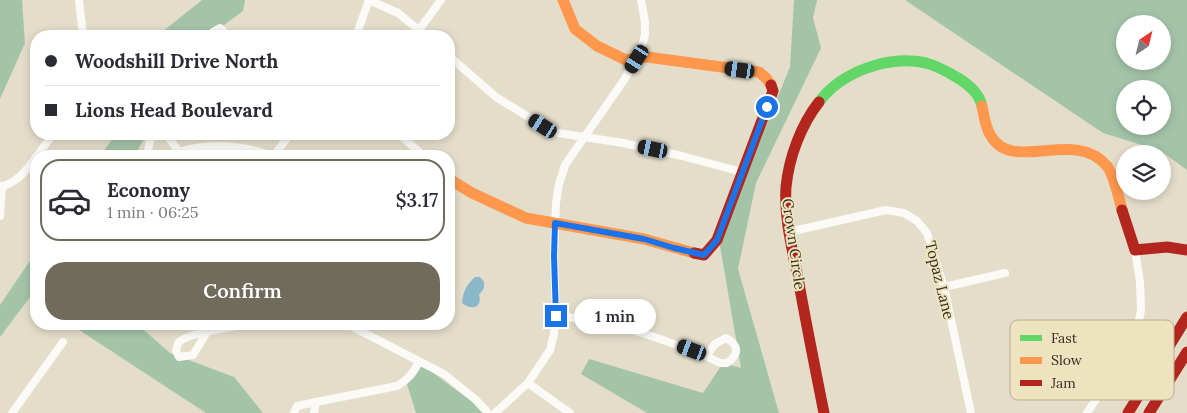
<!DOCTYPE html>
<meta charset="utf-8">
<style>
:root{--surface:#fff;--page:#f2f2f3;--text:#2b2b33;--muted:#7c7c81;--line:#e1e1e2;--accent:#716b5c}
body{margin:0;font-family:Lora,serif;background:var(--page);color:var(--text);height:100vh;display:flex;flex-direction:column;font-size:19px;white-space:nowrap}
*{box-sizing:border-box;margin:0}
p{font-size:16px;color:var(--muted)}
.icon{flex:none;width:28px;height:28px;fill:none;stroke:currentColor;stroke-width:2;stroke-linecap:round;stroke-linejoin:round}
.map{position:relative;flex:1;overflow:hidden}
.details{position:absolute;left:30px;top:150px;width:425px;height:180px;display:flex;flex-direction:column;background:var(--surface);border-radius:20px;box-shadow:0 2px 8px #0003}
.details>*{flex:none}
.banner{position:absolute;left:30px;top:30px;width:425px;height:110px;border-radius:20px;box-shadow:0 2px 8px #0003;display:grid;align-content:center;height:110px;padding:0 15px;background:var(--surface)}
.needle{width:32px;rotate:35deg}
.buttons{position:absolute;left:1116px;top:15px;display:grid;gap:10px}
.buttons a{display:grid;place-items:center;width:55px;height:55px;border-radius:50%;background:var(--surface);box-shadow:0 2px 8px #0003;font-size:25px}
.end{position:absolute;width:22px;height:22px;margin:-11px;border:6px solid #1a73e8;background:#fff;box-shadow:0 0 0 2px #fff}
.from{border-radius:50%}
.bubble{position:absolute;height:35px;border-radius:18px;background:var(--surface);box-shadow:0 2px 8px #0003;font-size:16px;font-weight:600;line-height:35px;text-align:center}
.car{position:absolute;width:15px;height:30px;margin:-15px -8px;border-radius:6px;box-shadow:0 0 4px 1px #0007;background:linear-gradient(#222 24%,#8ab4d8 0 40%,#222 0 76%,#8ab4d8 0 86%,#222 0)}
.banner b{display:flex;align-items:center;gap:18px;height:48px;font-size:19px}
.banner b+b{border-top:1px solid var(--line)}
.banner i{width:12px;height:12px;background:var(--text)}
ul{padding:9px 0 0;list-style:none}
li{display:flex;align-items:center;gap:15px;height:82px;margin:0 10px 8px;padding:0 5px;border:2px solid transparent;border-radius:20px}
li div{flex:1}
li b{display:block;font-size:19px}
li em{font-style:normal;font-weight:600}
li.current{border-color:var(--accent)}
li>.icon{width:45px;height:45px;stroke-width:1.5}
.action{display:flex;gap:10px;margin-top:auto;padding:10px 15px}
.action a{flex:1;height:58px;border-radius:20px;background:var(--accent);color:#fff;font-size:20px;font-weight:600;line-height:58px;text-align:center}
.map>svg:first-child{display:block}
.forest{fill:#a4c4a8;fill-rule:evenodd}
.water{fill:#89b9c9}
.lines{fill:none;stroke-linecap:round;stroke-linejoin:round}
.street{stroke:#fbfaf7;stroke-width:8}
.fast{stroke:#63d668;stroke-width:11}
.slow{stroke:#ff974d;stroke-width:11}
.jam{stroke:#b3261e;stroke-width:11}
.route{stroke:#1a73e8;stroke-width:6}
.labels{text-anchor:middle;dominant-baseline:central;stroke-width:4;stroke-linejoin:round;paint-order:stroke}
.street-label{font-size:15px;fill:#332e21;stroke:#eee3bf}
.key{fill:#eee3bf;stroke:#b6ad90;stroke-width:1}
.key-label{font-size:14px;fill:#332e21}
</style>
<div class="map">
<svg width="1187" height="413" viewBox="0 0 1187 413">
<rect width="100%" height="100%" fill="#e4ddca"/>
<g class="forest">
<path d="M0,0h22l3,43 -25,56z"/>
<path d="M202,0h43l-2,11 -34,25h-52z"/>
<path d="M794,0h23l-4,18 8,30 -65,135 -18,86 41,144h-132l-66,-39 8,-15 114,34 20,-30 18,5 -22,-128 71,-173z"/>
<path d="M905,0h282v170l-26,-19 -58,-18zM1125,24h37v37h-37zM1125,89h37v37h-37z"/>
<path d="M116,134h30l-11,22h-35z"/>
<path d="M36,252v49l-6,-4 -30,40v-32z"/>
<path d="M70,324h67l33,29 64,24 29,36h-57z"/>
<path d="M420,363l67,50h-71l-10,-32z"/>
</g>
<path class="water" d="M475,277h5l4,5v6l-5,7c4,14 -9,15 -17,8 1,-11 4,-18 13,-26z"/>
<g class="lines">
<g class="street">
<path d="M79,0l4,36"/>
<path d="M369,0l29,13 28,23"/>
<path d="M419,30l22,-30"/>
<path d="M210,36l3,-4 7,-4 8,8"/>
<path d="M356,36l13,-36"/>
<path d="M449,56l47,41 47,29 15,7 65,10 59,13 60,16"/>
<path d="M399,134l25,22"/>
<path d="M179,152c32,-10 63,-7 94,4"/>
<path d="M37,156l16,-22"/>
<path d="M154,156l-6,-5 2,-11 6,-6"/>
<path d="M162,156l17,-4 -13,-18"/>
<path d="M274,156l16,-22"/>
<path d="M0,187c17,-4 27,-17 36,-30"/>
<path d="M0,216l2,-30"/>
<path d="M789,232l97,-22 18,3 13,8 10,12 17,54 27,126"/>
<path d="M944,287l61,-14"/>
<path d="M556,316c55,4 98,20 150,40"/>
<path d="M347,324l97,50 31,25 13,14"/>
<path d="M207,332l-14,23 -14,2 -3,-6c1,-3 1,-6 2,-8 7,-10 59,-17 73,-19"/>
<path d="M726,338c14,8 13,16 1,25h-7l-14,-7 9,-12z"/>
<path d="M528,383l42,30"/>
<path d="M316,402l81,-16c11,-6 16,-13 22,-24"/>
<path d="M12,413l51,-71"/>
<path d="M294,413l3,-7 19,-4 -2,11"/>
<path d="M495,413l33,-30 22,-33 4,-16 2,-18 -2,-60 2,-53 3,-19 6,-19 59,-85 16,-28 5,-17v-13l-4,-22"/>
<path d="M1087,413l39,-60 11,-23 4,-20 -1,-28 -5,-32"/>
</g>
<path class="fast" d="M819,102c23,-31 70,-47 107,-39 12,3 22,9 32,15 11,7 21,15 24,28"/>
<g class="slow">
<path d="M563,0l12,29 22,17 29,14 21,-3 112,15 7,6 5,7"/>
<path d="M982,106c2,10 3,21 9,30 22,38 83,-9 116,30 7,9 12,33 15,44"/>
<path d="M449,179l23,14 54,25 118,21 50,14"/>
</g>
<g class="jam">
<path d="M819,102c-18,23 -30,55 -33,85 -2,30 6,61 12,91 8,45 17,90 26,135"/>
<path d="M1122,210l13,40 32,-3 20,3"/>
<path d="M694,253l10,2 13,-15 56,-149 -2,-6"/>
<path d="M1128,413l59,-96"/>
<path d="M1149,413l38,-61"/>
</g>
</g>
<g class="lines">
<path class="route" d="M556,316l-2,-60 1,-33 89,16 30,9 30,7 13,-15 50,-133"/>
</g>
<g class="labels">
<g class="street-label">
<text transform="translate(794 244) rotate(82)">Crown Circle</text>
<text transform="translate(940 280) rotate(76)">Topaz Lane</text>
</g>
</g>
<rect x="1010" y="320" width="164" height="80" rx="8" class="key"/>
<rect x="1020" y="335" width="22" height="6" fill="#63d668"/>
<rect x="1020" y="357" width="22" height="7" fill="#ff974d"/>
<rect x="1020" y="380" width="22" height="6" fill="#b3261e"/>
<g class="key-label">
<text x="1051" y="343">Fast</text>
<text x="1051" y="365">Slow</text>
<text x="1051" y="388">Jam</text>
</g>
</svg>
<div class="buttons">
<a><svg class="needle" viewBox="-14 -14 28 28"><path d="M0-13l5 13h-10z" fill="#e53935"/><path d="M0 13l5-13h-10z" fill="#7c7c81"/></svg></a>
<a><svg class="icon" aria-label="locate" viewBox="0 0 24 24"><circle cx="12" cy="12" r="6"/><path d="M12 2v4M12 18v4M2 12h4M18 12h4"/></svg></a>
<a><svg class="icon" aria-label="layers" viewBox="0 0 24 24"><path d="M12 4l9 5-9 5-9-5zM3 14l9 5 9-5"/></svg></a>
</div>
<i class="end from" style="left:767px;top:107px"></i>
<i class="end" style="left:556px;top:316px"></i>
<div class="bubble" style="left:574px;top:299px;width:82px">1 min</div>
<i class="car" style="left:637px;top:59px;rotate:212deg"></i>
<i class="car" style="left:740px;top:70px;rotate:278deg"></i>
<i class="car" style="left:543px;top:126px;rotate:302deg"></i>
<i class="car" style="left:653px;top:149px;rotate:282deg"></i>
<i class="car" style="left:692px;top:350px;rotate:291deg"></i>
<div class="banner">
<b><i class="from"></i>Woodshill Drive North</b>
<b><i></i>Lions Head Boulevard</b>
</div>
<section class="details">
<ul>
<li class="current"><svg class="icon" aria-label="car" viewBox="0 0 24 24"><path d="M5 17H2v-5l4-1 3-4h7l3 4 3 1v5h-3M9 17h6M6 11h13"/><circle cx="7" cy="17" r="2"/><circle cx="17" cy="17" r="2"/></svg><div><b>Economy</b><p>1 min · 06:25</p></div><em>$3.17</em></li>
</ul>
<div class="action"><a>Confirm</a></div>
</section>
</div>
